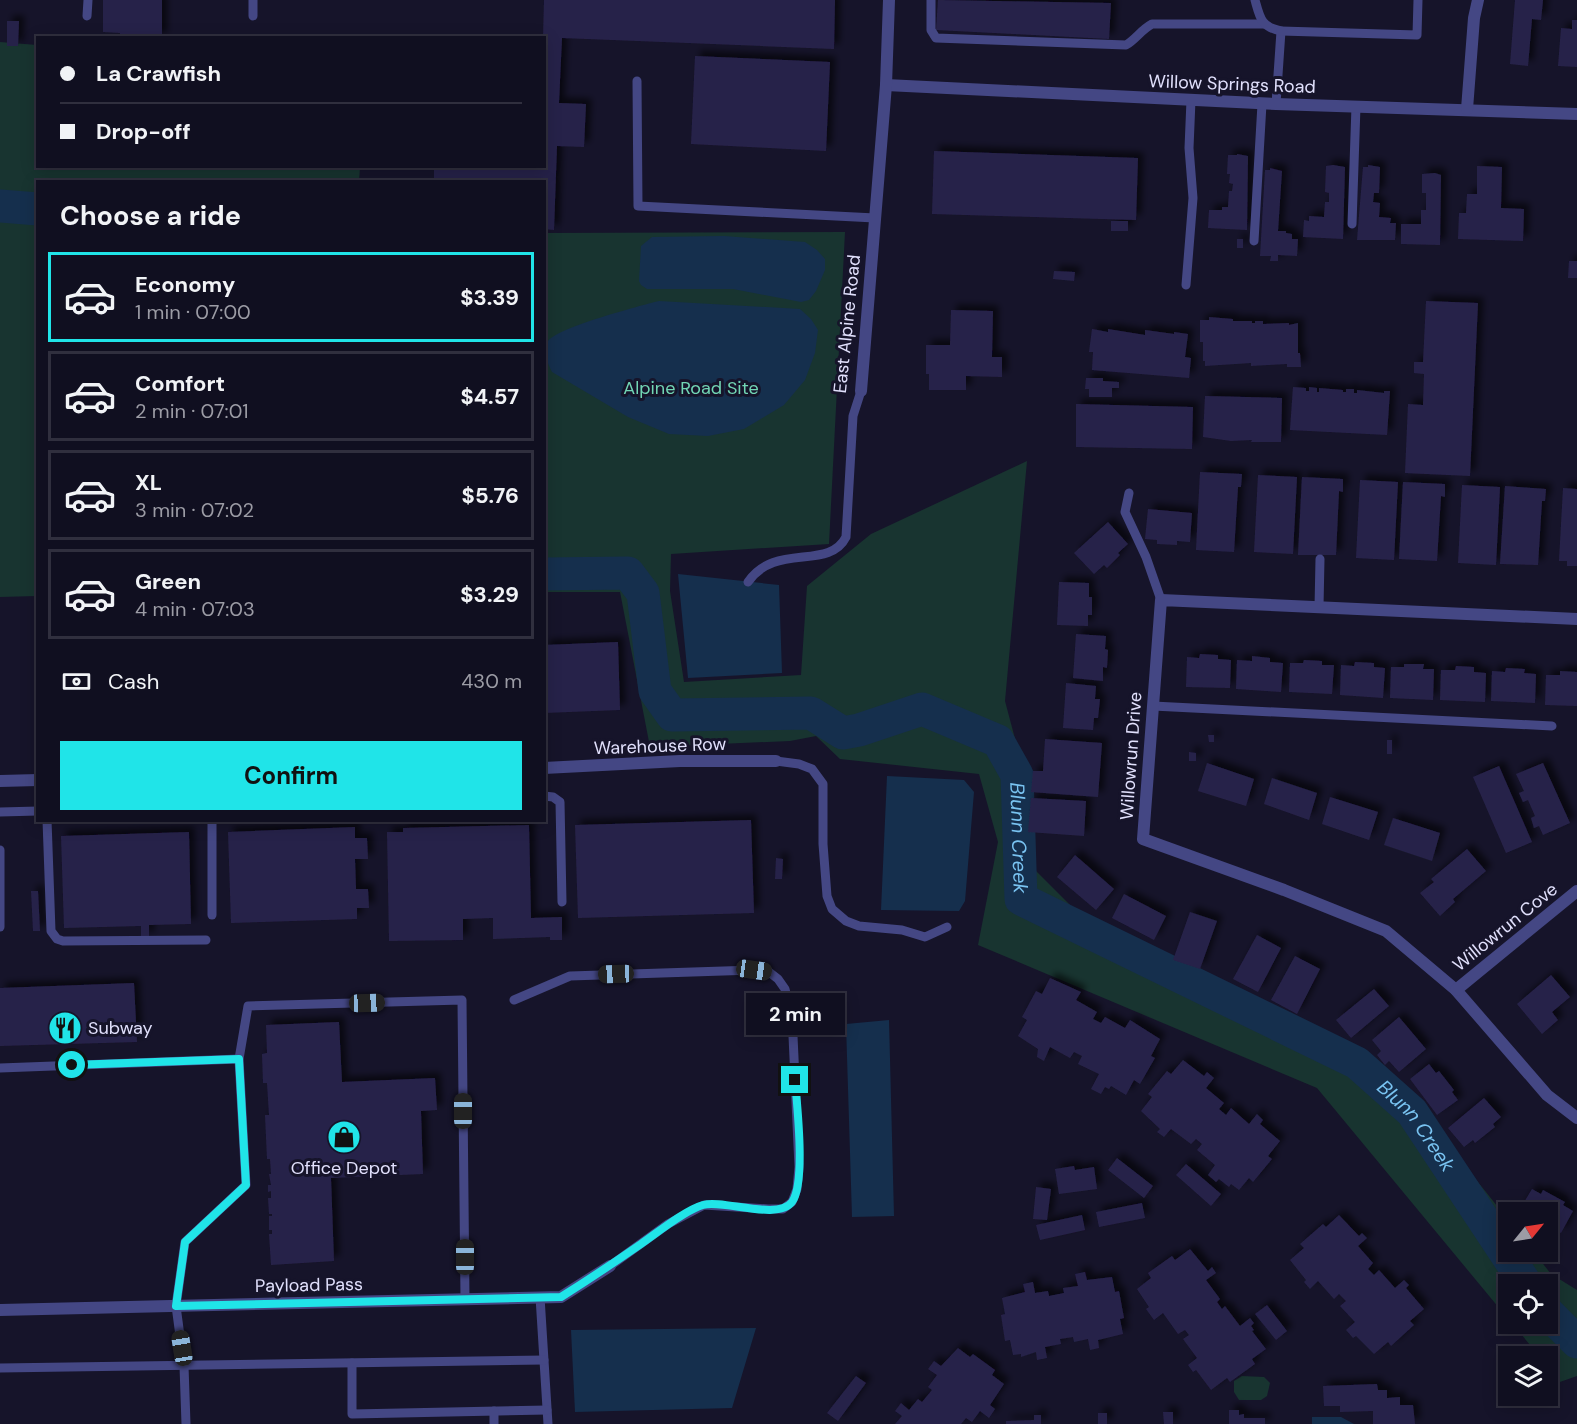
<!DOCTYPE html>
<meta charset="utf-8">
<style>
:root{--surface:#100f20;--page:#191829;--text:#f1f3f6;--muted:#9c9ca5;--line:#302f3e;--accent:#20e4e8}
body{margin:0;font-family:"DM Sans",sans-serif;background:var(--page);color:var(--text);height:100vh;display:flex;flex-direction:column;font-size:22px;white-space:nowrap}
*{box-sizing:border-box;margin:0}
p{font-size:20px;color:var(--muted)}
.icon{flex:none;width:33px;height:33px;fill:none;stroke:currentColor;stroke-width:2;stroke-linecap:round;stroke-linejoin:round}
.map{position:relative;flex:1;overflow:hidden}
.drawer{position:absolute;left:36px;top:180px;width:510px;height:642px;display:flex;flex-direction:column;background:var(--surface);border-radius:0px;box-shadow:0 3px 15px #0003,0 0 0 2px var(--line)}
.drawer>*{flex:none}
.banner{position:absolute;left:36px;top:36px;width:510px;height:132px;border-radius:0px;box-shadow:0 3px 15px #0003,0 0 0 2px var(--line);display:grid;align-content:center;height:132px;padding:0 24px;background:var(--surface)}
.needle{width:39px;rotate:60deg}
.fabs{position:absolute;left:1498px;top:1202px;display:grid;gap:12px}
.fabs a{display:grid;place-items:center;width:60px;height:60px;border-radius:0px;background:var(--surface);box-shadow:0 3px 15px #0003,0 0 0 2px var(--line);font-size:30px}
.end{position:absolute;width:27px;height:27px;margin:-14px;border:8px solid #20e4e8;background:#111;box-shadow:0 0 0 3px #111}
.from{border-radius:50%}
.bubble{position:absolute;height:42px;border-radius:0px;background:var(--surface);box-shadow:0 3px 15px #0003,0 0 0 2px var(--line);font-size:20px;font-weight:700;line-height:42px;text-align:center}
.car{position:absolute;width:18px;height:36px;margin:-18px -9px;border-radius:8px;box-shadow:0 0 4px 2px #0007;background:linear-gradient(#222 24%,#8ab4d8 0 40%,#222 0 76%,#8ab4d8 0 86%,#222 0)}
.banner b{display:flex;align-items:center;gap:21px;height:57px;font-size:22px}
.banner b+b{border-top:2px solid var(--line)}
.banner i{width:15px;height:15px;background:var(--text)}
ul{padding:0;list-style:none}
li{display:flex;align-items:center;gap:18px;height:90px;margin:0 12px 9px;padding:0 12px;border:3px solid var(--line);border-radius:0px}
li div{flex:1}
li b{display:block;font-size:22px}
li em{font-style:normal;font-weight:700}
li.on{border-color:var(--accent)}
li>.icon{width:54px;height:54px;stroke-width:1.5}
h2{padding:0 24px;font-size:27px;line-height:72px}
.pay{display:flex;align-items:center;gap:15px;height:66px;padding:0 24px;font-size:22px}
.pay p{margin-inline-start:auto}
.primary-button{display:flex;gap:12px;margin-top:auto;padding:12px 24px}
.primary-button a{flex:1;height:69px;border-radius:0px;background:var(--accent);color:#111;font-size:24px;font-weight:700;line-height:69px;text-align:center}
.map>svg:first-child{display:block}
.green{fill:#183430}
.water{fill:#152f4d}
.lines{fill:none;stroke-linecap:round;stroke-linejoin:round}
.river{stroke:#152f4d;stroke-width:33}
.building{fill:#272249;filter:url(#shadow)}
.service{stroke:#444784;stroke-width:9}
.minor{stroke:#444784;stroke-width:12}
.route{stroke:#20e4e8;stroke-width:8}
.labels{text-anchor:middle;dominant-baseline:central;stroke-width:6;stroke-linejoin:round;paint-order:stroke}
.street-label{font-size:18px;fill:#e1e0fc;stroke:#16142a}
.park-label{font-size:18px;fill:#72d6b5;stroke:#16142a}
.poi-label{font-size:18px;fill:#e1e0fc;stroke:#16142a;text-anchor:start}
.water-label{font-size:20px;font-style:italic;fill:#79c3f1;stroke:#16142a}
</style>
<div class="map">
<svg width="1577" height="1424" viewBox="0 0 1577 1424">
<defs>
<filter id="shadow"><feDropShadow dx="5.5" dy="-5.5" stdDeviation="3" flood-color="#0009"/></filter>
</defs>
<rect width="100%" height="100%" fill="#16142a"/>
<g class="green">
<path d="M0,42l37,3 1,121 322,1 -1,15h-321l-1,414 -37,1z"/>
<path d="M845,232l-16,312 -158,10 -1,37 14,91 117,-7 6,-89 64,-52 156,-73 -22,240 21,79 1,82 50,50 270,138 27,20 45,38 90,113v30h24l18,23 26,16v86l-20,7c-3,-10 -9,-16 -9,-27h-9l-27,-33h36v-39h-39v36l-192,-232 -339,-143 20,-103 -19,-68 -139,-15 -24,-23 -26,5 -140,6 -30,-155h-75l-1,-359z"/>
<path d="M1242,1376l22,1 6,6 -3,13 -6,4h-22l-5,-8v-11z"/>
</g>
<g class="water">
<path d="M724,236l81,6 12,8 8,9v11l-9,21 -7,9 -8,2 -68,-13h-86l-6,-4 -2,-4 2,-35 11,-9z"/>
<path d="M659,301l141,8 11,10 7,11 -3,23 -10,27 -21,25 -40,24 -36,7 -39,-2 -41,-17 -76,-45c-4,-9 -11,-21 -4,-31 11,-14 91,-35 111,-40z"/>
<path d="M678,574l101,11 3,88 -94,5z"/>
<path d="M887,776l77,4 10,12 -9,109 -6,10 -78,-1z"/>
<path d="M889,1020l5,196 -42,1 -6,-193z"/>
<path d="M756,1328l-24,80 -157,4 -4,-82z"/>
<path d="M1312,1417h29l13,7h-42z"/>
</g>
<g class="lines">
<g class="river">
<path d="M0,206l38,3"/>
<path id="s1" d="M544,574l84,-1 15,20 12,98 17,24 139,-2 32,20 16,-3 63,-21 76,32 19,34 4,124 336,164 55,49 114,172"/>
<path d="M1548,1313l29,29"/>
</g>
</g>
<g class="building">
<path d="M103,0h59v38h-42v-5l-17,-1z"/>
<path d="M544,0h291l-1,49 -272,-11 -3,65 27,1 -2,43 -27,-1 -3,84 -10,-1v-47h-110v-16h110l3,-128h-4z"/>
<path d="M938,0l173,3 -2,36 -173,-9z"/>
<path d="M1515,0h28l-2,20 -9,-1 -4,47 -18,-2z"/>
<path d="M1572,20h5v47l-19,-1 3,-38 11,1z"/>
<path d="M7,21h12l-1,25h-11z"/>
<path d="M695,56l135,6 -4,89 -135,-7z"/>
<path d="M934,151l204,7 -2,62 -204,-6z"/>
<path d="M1237,154l11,2 -1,74 -39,-2 1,-18h13v-3h6l1,-16h3l1,-7 -4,-1 1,-9h-3l1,-19h9z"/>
<path d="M1333,165l12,2 -2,72 -40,-2 1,-17 5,1v-5l15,1 1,-15h4v-9l-4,-1 1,-26z"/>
<path d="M1368,165l12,2 -1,26h-5l-1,9 7,1 -1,14 12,1 -1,5h6l-1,17h-38l6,-73h5z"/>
<path d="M1477,166l25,1 -1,41 23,1 -1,32 -65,-2 1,-26h7l1,-19h10z"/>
<path d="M1270,168l12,3 -4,60h8v2l6,1v5h6l-1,17 -19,-1v6h-8l1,-5h-11l5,-86h5z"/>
<path d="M1435,173l6,2 -1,70 -39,-1v-20h20v-14h5v-17h-4v-19z"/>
<rect x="1111" y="221" width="17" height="10"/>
<rect x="1237" y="239" width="6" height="9"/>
<path d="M1569,261h8v17h-9z"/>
<path d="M1054,271l21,1 -1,9 -21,-2z"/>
<path d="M1426,301l52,2 -8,173 -65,-3 3,-69 15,1 1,-31 -10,-1v-11h9z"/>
<path d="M951,310l42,1 -1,46h10v20l-36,-1v14h-37v-16h-3v-29h24z"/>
<path d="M1209,317l24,2v2h19v2h3v-2h8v3l26,-1v2l9,-2v30h2l1,14h-14v-3l-36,2v-3l-46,3v-5h-2v-19h-3v-22h9z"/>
<path d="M1092,329l16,3v-3l37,6v-5l29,4v-2l14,2 -3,23 6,1 -2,20 -97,-8 1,-18h-4z"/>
<path d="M1086,378h17v3l16,1v6h-7v9h-23v-8h-4z"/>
<path d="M1293,387l13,1v3h3v-4l8,1v4h2v-4l24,2v2h3v-3h8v4h3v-3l27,3v-2h6l-3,44 -97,-5z"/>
<path d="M1205,396l77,2 -1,44h-30l1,-2 -21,1 -28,-4z"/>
<path d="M1076,404l117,3 -1,42 -116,-2z"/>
<path d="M1200,472l42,2 -1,13h-3l-4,65 -38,-2z"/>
<path d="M1258,475l39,2 -4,77 -39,-2z"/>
<path d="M1302,477l41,2v13l-4,-1 -3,64h-38z"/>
<path d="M1360,480l38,2 -4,78 -38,-2z"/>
<path d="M1403,482l42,2v13l-4,-1 -4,65 -38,-2z"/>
<path d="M1462,485l38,2 -4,78 -38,-2z"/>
<path d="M1505,486l41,3 -1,12h-3l-4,64 -38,-1z"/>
<path d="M1563,488l14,1v77h-10v-5h-8z"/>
<path d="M1148,509l44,4 -2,29 -13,-1v4l-20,-1v-4l-12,-1z"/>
<path d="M1108,522l20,22 -10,9 2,2 -13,13 -3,-3 -10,9 -20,-21z"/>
<path d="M1059,582l30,1v14h3v18h-4v11l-31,-1z"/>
<path d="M1076,634l30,2 -1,13 3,1 -1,18 -4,-1v14l-30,-3z"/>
<path d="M618,642l2,68 -76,3v-68z"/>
<path d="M1200,654l18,1v4l13,1 -1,28 -44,-1 1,-30 12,1z"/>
<path d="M1252,656l18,2v4l13,1 -2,29 -45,-3 1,-29 15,1z"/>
<path d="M1304,660l18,1v4h12l-2,29 -43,-2 1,-29h13z"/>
<path d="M1355,662l19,1v4l11,1 -2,30 -43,-3 1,-30 13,1z"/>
<path d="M1404,664h20l-1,5h11l-1,31 -43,-2 1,-31h13z"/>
<path d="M1456,666l18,1v5l12,1 -1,29 -45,-2 1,-30h14z"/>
<path d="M1506,668l19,1 -1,4 12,1 -1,29 -44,-2 1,-30 13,1z"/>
<path d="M1560,671l17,1v34l-32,-1 1,-30h14z"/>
<path d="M1066,683l30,3 -1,13h5l-2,19h-4l-1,12 -30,-2z"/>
<path d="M1208,735h6v7h-5z"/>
<path d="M1045,739l57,4 -4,54 -67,-5 2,-21h10z"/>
<rect x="1387" y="740" width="5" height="14"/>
<path d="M1189,752l7,1v8h-7z"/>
<path d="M1207,763l47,16 -8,27 -48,-15z"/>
<path d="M1543,763l27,60 -27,12 -4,-9 -5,2 -3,-10 4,-2 -7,-16 -5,2 -4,-9 5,-2 -8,-17z"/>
<path d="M1499,766l33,76 -26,11 -33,-76z"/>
<path d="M1272,778l45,15 -8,27 -45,-16z"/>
<path d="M1330,797l48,15 -9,28 -47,-16z"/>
<path d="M1031,798l55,3 -2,35 -56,-4z"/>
<path d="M1393,818l47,15 -8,28 -48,-16z"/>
<path d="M751,820l3,93 -176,5 -3,-93z"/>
<path d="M529,825l2,93 31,-1v23h-12v-3l-57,2v-21l-30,1v21l-74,1 -2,-109h16v-4z"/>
<path d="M355,827v11h12l1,21h-13l1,30h12l1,19h-12v11l-126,4 -3,-91z"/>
<path d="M189,832l2,92 -42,1v12h-8v-11l-77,2 -3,-92z"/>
<path d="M1467,849l19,22 -33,28 2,3 -15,14 -20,-23 14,-11 -3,-3z"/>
<path d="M1075,855l39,34 -18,21 -39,-33z"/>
<path d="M776,858l7,1 -1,20h-7z"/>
<path d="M31,891h7l2,40h-7z"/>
<path d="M1124,894l42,22 -12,24 -42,-22z"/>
<path d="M1190,912l27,9 -17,48 -27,-9z"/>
<path d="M1257,935l24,13 -23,44 -25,-13z"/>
<path d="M1295,956l25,13 -23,45 -26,-14z"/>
<path d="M1551,975l19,22 -18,15 6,8 -16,14 -25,-30z"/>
<path d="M1050,978l31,14 -5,8 21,12 -4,7 8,4 4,-6 20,11 5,-8 30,19 -9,17 4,2 -15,26 -6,-4 -8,15 -15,-9 -2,3 -4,-2 -4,7 -10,-5 8,-15 -21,-10 4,-8 -8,-4 -4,6 -20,-11 -6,14 -7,-4 1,-8 -20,-13 9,-16 -5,-3 14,-26 6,3z"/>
<path d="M134,983l3,59 -137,4v-58z"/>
<path d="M1374,989l15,17 -38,32 -15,-18z"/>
<path d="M1399,1017l27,32 -27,23 -10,-11 -4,4 -8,-10 4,-4 -9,-11z"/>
<path d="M339,1022l3,60 93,-4 2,32 -16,1 2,63 -92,4 3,83 -63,4 -2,-31h3v-4h-3v-14h3v-2h-3l-1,-16h3v-7l-3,1v-7h3l-2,-11h2l-1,-15h-3l-2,-44h4l-2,-32h-4l-1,-29 5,-1 -1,-28z"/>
<path d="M1183,1060l21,16 3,-4 7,6 -8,10 18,15 -5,6 7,6 5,-7 18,16 8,-10 6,6 -3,4 20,17 -12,15 4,3 -19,23 -4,-4 -10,12 -8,-6 -2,3 -10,-8 -3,3 -8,-7 7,-10 -18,-15 5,-6 -6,-5 -5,5 -20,-15 -7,8 -7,-5 3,-3 -19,-18 11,-14 -4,-3 19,-23 4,3z"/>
<path d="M1429,1064l7,9 3,-2 15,19 -2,2 6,8 -21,15 -27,-36z"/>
<path d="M1484,1098l17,19 -8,7 2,3 -20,16 -2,-3 -9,7 -16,-19z"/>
<path d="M1117,1158l36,28 -9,12 -36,-28z"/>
<path d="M1186,1164l35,30 -10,12 -35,-31z"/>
<path d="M1074,1166l1,4 19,-3 3,22 -38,5 -4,-25z"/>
<path d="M1036,1187l15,2 -4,31 -14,-1z"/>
<path d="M1532,1189l9,5 2,-4 22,12 -2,3 10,6 -12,22 -13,-8v-13h-23l-5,-3z"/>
<path d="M1142,1203l3,15 -46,9 -3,-15z"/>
<path d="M1082,1215l3,15 -45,10 -4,-15z"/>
<path d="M1339,1215l20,21 3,-3 5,5 -9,8 15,17 -5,6 6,6 5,-5 16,18 9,-8 5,5 -3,3 18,21 -14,12 4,4 -23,21 -3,-4 -14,12 -18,-18 -3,2 -7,-8 9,-8 -15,-16 6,-5 -7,-7 -5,5 -16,-18 -8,8 -6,-7 2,-2 -16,-20 14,-12 -4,-4 23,-20 3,3z"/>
<path d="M1190,1249l18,22 4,-4 4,6 -10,7 14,19 -3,3 5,7 3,-3 15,20 10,-8 4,5 -3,3 3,4 -2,1 14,18 -14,10 3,5 -25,18 -3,-4 -16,12 -15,-20 -3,2 -5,-7 9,-7 -14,-19 6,-4 -4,-5 -7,4 -15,-21 -9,7 -8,-11 3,-2 -12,-18 14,-11 -3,-5 24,-17 3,4z"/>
<path d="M1085,1272l2,8 25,-3 3,15 4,-1 5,27 -4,1 3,15 -25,6 1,8 -9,2 -2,-11 -14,3 -1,-5 -13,2 1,5 -16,3 2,11 -10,2 -1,-8 -15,5v-3l-8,1 -3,-15 -5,1 -4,-26 4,-1 -3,-16 23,-6 -2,-8 10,-2 2,11 13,-2 1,5 15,-3 -1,-5 15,-2 -3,-12z"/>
<path d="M1267,1305l20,26 -11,9 -21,-26z"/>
<path d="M958,1348l12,9 3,-3 22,16 -3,5 12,9 -14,21 5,4 -6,9 -9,-7 -8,11 -6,-4 -5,6h-66l7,-8 -7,-5 6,-8 8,7 9,-11 4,3 10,-12 -4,-3 9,-12 -9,-6 6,-8 7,5z"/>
<path d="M856,1376l10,7 -28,38 -11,-8z"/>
<path d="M1377,1384l1,6h9v8l13,-1v8h13l2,19h-42v-13l-33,1v-6h-16l-1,-20z"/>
<path d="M1229,1410h10v5l5,-1v4h21v6h-36z"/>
<path d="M1163,1412h10v12h-9z"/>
<rect x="1098" y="1413" width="9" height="11"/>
<path d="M1034,1415h7v9h-35v-3l28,-1z"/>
</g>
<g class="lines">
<g class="service">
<path d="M253,0v16"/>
<path d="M931,0v30l5,8 190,7c10,-6 15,-15 26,-21h112"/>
<path d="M1255,0c5,18 6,27 26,31l-5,73"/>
<path d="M87,16l1,-16"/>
<path d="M1281,31l136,4 1,-35"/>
<path d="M637,81l1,125 237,12"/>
<path d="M1352,224l4,-118"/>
<path d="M1254,241l8,-137"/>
<path d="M1186,285l7,-87 -4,-50 2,-48"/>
<path d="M1129,493l-4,19 21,45 15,43"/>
<path d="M748,582c27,-40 81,-11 98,-45l7,-121 8,-25"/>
<path d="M1319,607l1,-48"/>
<path d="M1153,706l399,20"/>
<path d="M776,761l23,3 13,5 11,15v60l4,52 5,13 14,12 13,5 43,4 23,7 22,-10"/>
<path d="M544,796l9,1 7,5 2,100"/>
<path d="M0,812l38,-1"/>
<path d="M47,820l4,111 6,8 6,2 143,-1"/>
<path d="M212,820v95"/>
<path d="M0,850v77"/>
<path d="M514,1000l56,-24 184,-6 15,2 9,7 7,10 4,16 4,31 6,131 -2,22 -5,13 -9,7h-15l-64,-4 -36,19 -58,42"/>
<path d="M239,1059l9,-53 214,-6 3,299"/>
<path d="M0,1068l239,-9 7,126 -61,57 -9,64 8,60 2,58"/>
<path d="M540,1297l8,127"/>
<path d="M352,1363v51l195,-4"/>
<path d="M0,1368l544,-8"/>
<path d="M494,1411v13"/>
</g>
<g class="minor">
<path d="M886,85l390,19 301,10"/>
<path d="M1467,109l7,-91 4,-18"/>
<path d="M861,391l25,-306 3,-85"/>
<path d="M1577,619l-416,-19 -18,239 141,51 102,41 70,59 91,105 30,23"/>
<path d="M544,768l136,-7h96"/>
<path d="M0,781l38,-1"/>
<path d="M1456,990l121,-99"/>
<path d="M0,1310l561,-13 49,-31"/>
</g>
</g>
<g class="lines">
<path class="route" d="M72,1065l167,-6 7,126 -61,57 -9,64 385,-9c27,-17 54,-35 80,-53 16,-11 44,-34 62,-39 20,-6 75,16 89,-3 14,-19 5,-97 3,-122"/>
</g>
<defs>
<symbol id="restaurant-disc" viewBox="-11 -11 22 22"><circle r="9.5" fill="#20e4e8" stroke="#16142a"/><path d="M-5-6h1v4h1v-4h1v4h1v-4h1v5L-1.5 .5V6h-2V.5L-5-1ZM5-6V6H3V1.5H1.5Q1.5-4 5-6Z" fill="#111"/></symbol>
<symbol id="shop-disc" viewBox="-11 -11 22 22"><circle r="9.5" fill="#20e4e8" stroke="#16142a"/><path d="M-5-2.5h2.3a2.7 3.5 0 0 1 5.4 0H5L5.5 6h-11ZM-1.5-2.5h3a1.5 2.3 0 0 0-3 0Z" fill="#111"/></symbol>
</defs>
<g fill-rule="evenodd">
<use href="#restaurant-disc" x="46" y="1009" width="38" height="38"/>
<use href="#shop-disc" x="325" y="1118" width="38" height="38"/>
</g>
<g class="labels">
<g class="street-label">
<text transform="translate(1232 84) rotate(2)">Willow Springs Road</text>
<text transform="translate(847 324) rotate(-84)">East Alpine Road</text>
<text transform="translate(660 746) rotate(-2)">Warehouse Row</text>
<text transform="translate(1131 756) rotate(-86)">Willowrun Drive</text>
<text transform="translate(1505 927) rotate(-39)">Willowrun Cove</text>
<text transform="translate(309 1285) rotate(-1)">Payload Pass</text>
</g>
<g class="park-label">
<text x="691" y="388">Alpine Road Site</text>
</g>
<g class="poi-label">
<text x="88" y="1028">Subway</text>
<text x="344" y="1168" text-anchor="middle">Office Depot</text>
</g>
<g class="water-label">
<text stroke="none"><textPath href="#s1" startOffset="681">Blunn Creek</textPath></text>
<text stroke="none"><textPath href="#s1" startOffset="1203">Blunn Creek</textPath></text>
</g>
</g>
</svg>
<div class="fabs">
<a><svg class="needle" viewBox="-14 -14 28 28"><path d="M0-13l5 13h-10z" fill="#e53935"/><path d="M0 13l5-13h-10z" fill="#9c9ca5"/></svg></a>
<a><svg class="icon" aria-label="locate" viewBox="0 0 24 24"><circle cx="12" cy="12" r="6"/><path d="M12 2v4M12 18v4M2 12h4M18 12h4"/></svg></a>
<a><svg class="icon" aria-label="layers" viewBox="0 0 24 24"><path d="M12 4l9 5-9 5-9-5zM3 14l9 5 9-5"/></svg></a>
</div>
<i class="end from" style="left:72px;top:1065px"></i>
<i class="end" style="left:795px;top:1080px"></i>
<div class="bubble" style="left:746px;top:993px;width:99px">2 min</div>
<i class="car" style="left:754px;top:970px;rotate:98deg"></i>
<i class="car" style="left:616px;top:974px;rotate:268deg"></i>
<i class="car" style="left:367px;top:1003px;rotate:88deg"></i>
<i class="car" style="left:463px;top:1111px;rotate:0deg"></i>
<i class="car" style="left:465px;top:1257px;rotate:0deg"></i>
<i class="car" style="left:182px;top:1348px;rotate:351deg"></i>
<div class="banner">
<b><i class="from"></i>La Crawfish</b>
<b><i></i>Drop-off</b>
</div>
<section class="drawer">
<h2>Choose a ride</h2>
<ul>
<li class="on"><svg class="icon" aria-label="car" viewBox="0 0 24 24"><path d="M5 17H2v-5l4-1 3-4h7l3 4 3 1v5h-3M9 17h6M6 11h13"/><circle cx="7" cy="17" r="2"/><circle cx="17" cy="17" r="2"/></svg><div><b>Economy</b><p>1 min · 07:00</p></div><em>$3.39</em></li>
<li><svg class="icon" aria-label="car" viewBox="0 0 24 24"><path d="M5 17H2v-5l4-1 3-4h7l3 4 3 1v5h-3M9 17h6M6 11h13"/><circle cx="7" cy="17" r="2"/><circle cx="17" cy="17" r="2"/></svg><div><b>Comfort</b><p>2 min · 07:01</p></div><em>$4.57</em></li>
<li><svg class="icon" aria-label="car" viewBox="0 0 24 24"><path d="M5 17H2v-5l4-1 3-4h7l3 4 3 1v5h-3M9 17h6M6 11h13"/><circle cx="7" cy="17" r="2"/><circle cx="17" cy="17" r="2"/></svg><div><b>XL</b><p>3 min · 07:02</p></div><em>$5.76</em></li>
<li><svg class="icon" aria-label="car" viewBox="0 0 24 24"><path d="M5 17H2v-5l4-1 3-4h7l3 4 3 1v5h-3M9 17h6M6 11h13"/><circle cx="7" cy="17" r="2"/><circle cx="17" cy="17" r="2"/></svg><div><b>Green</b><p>4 min · 07:03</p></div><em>$3.29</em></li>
</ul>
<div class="pay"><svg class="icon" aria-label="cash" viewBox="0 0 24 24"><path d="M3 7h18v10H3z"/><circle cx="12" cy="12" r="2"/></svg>Cash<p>430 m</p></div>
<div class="primary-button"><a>Confirm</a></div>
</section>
</div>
